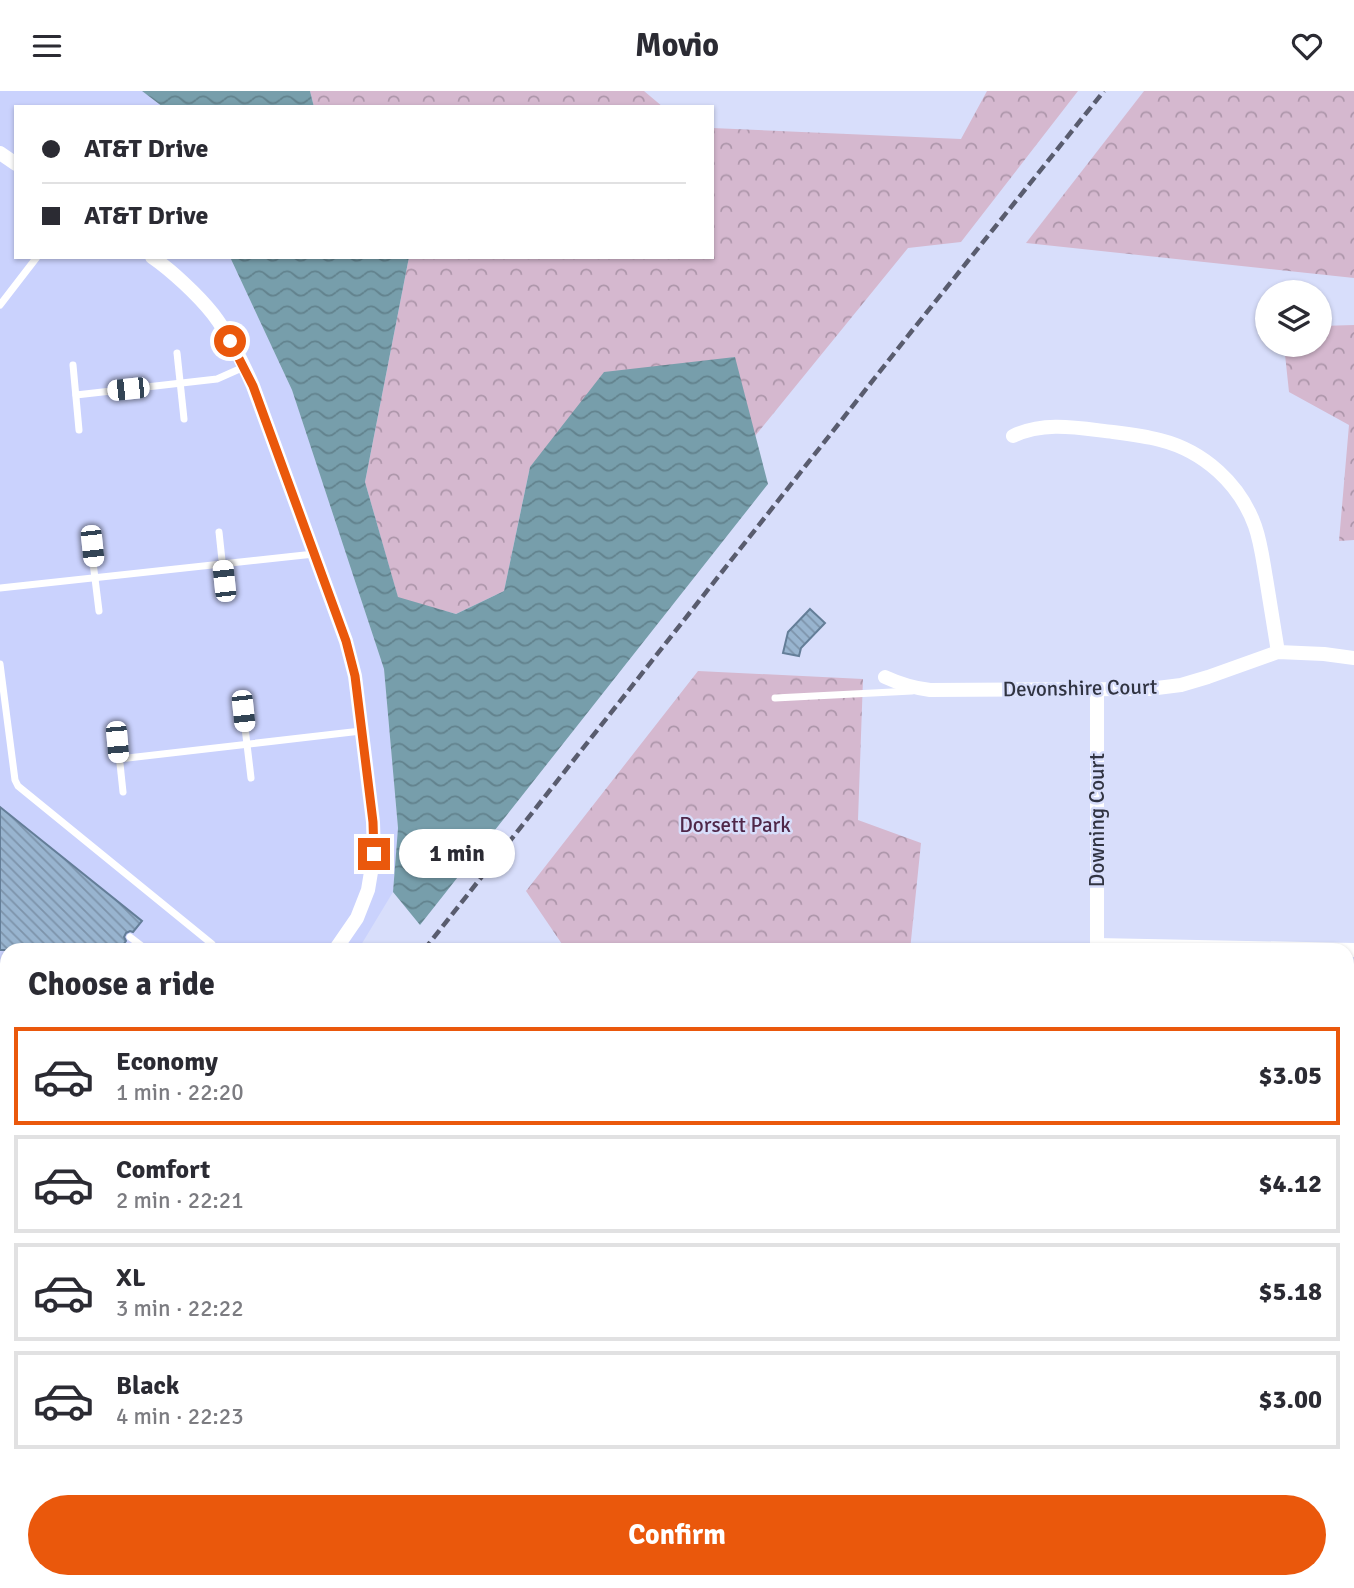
<!DOCTYPE html>
<meta charset="utf-8">
<style>
:root{--surface:#fff;--page:#f7f7f7;--text:#2b2b33;--muted:#7c7c81;--line:#e1e1e2;--accent:#ea580c}
body{margin:0;font-family:Signika,sans-serif;background:var(--page);color:var(--text);height:100vh;display:flex;flex-direction:column;font-size:26px;white-space:nowrap}
*{box-sizing:border-box;margin:0}
p{font-size:23px;color:var(--muted)}
.icon{flex:none;width:38px;height:38px;fill:none;stroke:currentColor;stroke-width:2;stroke-linecap:round;stroke-linejoin:round}
.map{position:relative;flex:1;overflow:hidden}
.panel{position:absolute;left:0px;top:852px;width:1354px;height:646px;display:flex;flex-direction:column;background:var(--surface);border-radius:21px 21px 0 0;box-shadow:0 2px 5px #0004}
.panel>*{flex:none}
.top-card{position:absolute;left:14px;top:14px;width:700px;height:154px;border-radius:0px;box-shadow:0 2px 5px #0004;display:grid;align-content:center;height:154px;padding:0 28px;background:var(--surface)}
.fabs{position:absolute;left:1255px;top:189px;display:grid;gap:14px}
.fabs a{display:grid;place-items:center;width:77px;height:77px;border-radius:50%;background:var(--surface);box-shadow:0 2px 5px #0004;font-size:35px}
.end{position:absolute;width:32px;height:32px;margin:-16px;border:9px solid #ea580c;background:#fff;box-shadow:0 0 0 4px #fff}
.from{border-radius:50%}
.bubble{position:absolute;height:49px;border-radius:24px;background:var(--surface);box-shadow:0 2px 5px #0004;font-size:23px;font-weight:800;line-height:49px;text-align:center}
.car{position:absolute;width:21px;height:42px;margin:-21px -10px;border-radius:9px;box-shadow:0 0 5px 2px #0007;background:linear-gradient(#fff 24%,#345 0 40%,#fff 0 76%,#345 0 86%,#fff 0)}
.top-card b{display:flex;align-items:center;gap:24px;height:66px;font-size:26px}
.top-card b+b{border-top:2px solid var(--line)}
.top-card i{width:18px;height:18px;background:var(--text)}
ul{padding:0;list-style:none}
li{display:flex;align-items:center;gap:21px;height:98px;margin:0 14px 10px;padding:0 14px;border:4px solid var(--line);border-radius:0px}
li div{flex:1}
li b{display:block;font-size:26px}
li em{font-style:normal;font-weight:800}
li.current{border-color:var(--accent)}
li>.icon{width:63px;height:63px;stroke-width:1.5}
h2{padding:0 28px;font-size:32px;line-height:84px}
.primary-button{display:flex;gap:14px;margin-top:auto;padding:14px 28px}
.primary-button a{flex:1;height:80px;border-radius:42px;background:var(--accent);color:#fff;font-size:28px;font-weight:800;line-height:80px;text-align:center}
header{display:flex;justify-content:space-between;align-items:center;height:91px;padding:0 28px;background:var(--surface);font-size:32px;font-weight:800}
.map>svg:first-child{display:block}
.built{fill:#cad2fd}
.forest{fill:url(#forest-crowns)}
.water{fill:url(#water-waves)}
.building{fill:url(#building-back-hatch);stroke:#647e98;stroke-width:2}
.lines{fill:none;stroke-linecap:round;stroke-linejoin:round}
.service{stroke:#fff;stroke-width:7}
.minor{stroke:#fff;stroke-width:14}
.rail{stroke:#595c6e;stroke-width:4.5;stroke-dasharray:10 5;stroke-linecap:butt}
.route{stroke:#ea580c;stroke-width:9}
.labels{text-anchor:middle;dominant-baseline:central;stroke-width:5;stroke-linejoin:round;paint-order:stroke}
.street-label{font-size:21px;fill:#313442;stroke:#d8defb}
.park-label{font-size:21px;fill:#4f2749;stroke:#d8defb}
</style>
<header><svg class="icon" aria-label="menu" viewBox="0 0 24 24"><path d="M4 6h16M4 12h16M4 18h16"/></svg>Movio<svg class="icon" aria-label="heart" viewBox="0 0 24 24"><path d="M12 20l-8-8c-3-5 5-10 8-4 3-6 11-1 8 4z"/></svg></header>
<div class="map">
<svg width="1354" height="1497" viewBox="0 0 1354 1497">
<defs>
<pattern id="forest-crowns" width="20" height="18" patternUnits="userSpaceOnUse" patternTransform="scale(1.75)"><rect width="20" height="18" fill="#d5b8cf"/><path d="M2 6a3 3 0 1 1 6 0M12 15a3 3 0 1 1 6 0" fill="none" stroke="#ad96aa"/></pattern>
<pattern id="water-waves" width="16" height="10" patternUnits="userSpaceOnUse" patternTransform="scale(1.75)"><rect width="16" height="10" fill="#779eab"/><path d="M0 5q4-4 8 0t8 0" fill="none" stroke="#62828d"/></pattern>
<pattern id="building-back-hatch" width="6" height="6" patternUnits="userSpaceOnUse" patternTransform="scale(1.75)"><rect width="6" height="6" fill="#98b4cf"/><path d="M-1 5l2 2M0 0l6 6M5-1l2 2" fill="none" stroke="#7d93aa"/></pattern>
</defs>
<rect width="100%" height="100%" fill="#d8defb"/>
<path class="built" d="M0,0h142l21,16h-147v150h214l62,133 92,279 14,159 -5,64 -35,58h-351v449l-7,9z"/>
<g class="forest">
<path d="M310,0h334l19,16h-349z"/>
<path d="M987,0h91l-117,151 -53,6 -153,188 -21,-79 -204,110 -26,124 -48,23 -58,-16 -33,-116 44,-225h303v-129l249,11z"/>
<path d="M1144,0h210v187l-328,-35z"/>
<path d="M1354,234v215l-15,1 10,-116 -60,-33 -5,-47h36v-19z"/>
<path d="M698,580l165,8 -5,141 63,23 -11,107h-344l-40,-59z"/>
<path d="M1348,1485h6v12h-232v-6h226z"/>
</g>
<g class="water">
<path d="M142,0h168l4,16h-151z"/>
<path d="M230,166h179l-44,225 33,115 58,17 48,-23 26,-124 74,-95 131,-15 33,127 -348,441 -27,-33 5,-64 -14,-159 -92,-279z"/>
</g>
<g class="building">
<path d="M810,518l15,14 -24,25 -2,8 -16,-3 5,-21z"/>
<path d="M0,716l142,114 -9,11 -3,-1 -4,2 -2,4 2,4 -7,9h-119z"/>
</g>
<g class="lines">
<g class="service">
<path d="M0,214l37,-48"/>
<path d="M177,262l7,66"/>
<path d="M73,274l6,65"/>
<path d="M76,304l141,-16 27,-12"/>
<path d="M219,441l7,66"/>
<path d="M91,455l8,65"/>
<path d="M0,497l314,-34"/>
<path d="M0,573l15,116 3,6 194,158 -5,6"/>
<path d="M775,607l137,-7"/>
<path d="M243,620l8,67"/>
<path d="M116,635l7,66"/>
<path d="M119,668l242,-28"/>
<path d="M130,846l17,13"/>
<path d="M0,998l7,4"/>
<path d="M0,1211l7,3"/>
</g>
<g class="minor">
<path d="M0,62l16,11"/>
<path d="M152,166c19,13 46,38 61,57 16,21 29,47 40,72l93,255 9,35 18,146 1,32 -6,36 -11,28 -22,32"/>
<path d="M1013,345c32,-15 65,-8 100,-4 16,2 32,4 47,8 44,11 80,44 95,86 6,17 8,35 11,52 4,25 8,50 12,74"/>
<path d="M885,586c15,7 29,11 45,13l219,-1 32,-4 27,-8 70,-25 46,2 30,4"/>
<path d="M1097,598v261"/>
<path d="M1097,854l257,5"/>
<path d="M0,1282l7,-9"/>
<path d="M1348,1359h6"/>
<path d="M348,1491v6"/>
</g>
<g class="rail">
<path d="M424,859l487,-618 193,-241"/>
<path d="M0,1407l7,-8"/>
</g>
</g>
<g class="lines">
<path class="route" d="M230,250l23,45 93,255 9,35 18,146 1,32"/>
</g>
<g class="labels">
<g class="street-label">
<text transform="translate(1080 597) rotate(-1)">Devonshire Court</text>
<text transform="translate(1097 729) rotate(-90)">Downing Court</text>
</g>
<g class="park-label">
<text x="735" y="734">Dorsett Park</text>
</g>
</g>
</svg>
<div class="fabs">
<a><svg class="icon" aria-label="layers" viewBox="0 0 24 24"><path d="M12 4l9 5-9 5-9-5zM3 14l9 5 9-5"/></svg></a>
</div>
<i class="end from" style="left:230px;top:250px"></i>
<i class="end" style="left:374px;top:763px"></i>
<div class="bubble" style="left:399px;top:738px;width:116px">1 min</div>
<i class="car" style="left:128px;top:298px;rotate:264deg"></i>
<i class="car" style="left:92px;top:455px;rotate:174deg"></i>
<i class="car" style="left:224px;top:490px;rotate:354deg"></i>
<i class="car" style="left:243px;top:620px;rotate:174deg"></i>
<i class="car" style="left:117px;top:651px;rotate:175deg"></i>
<div class="top-card">
<b><i class="from"></i>AT&amp;T Drive</b>
<b><i></i>AT&amp;T Drive</b>
</div>
<section class="panel">
<h2>Choose a ride</h2>
<ul>
<li class="current"><svg class="icon" aria-label="car" viewBox="0 0 24 24"><path d="M5 17H2v-5l4-1 3-4h7l3 4 3 1v5h-3M9 17h6M6 11h13"/><circle cx="7" cy="17" r="2"/><circle cx="17" cy="17" r="2"/></svg><div><b>Economy</b><p>1 min · 22:20</p></div><em>$3.05</em></li>
<li><svg class="icon" aria-label="car" viewBox="0 0 24 24"><path d="M5 17H2v-5l4-1 3-4h7l3 4 3 1v5h-3M9 17h6M6 11h13"/><circle cx="7" cy="17" r="2"/><circle cx="17" cy="17" r="2"/></svg><div><b>Comfort</b><p>2 min · 22:21</p></div><em>$4.12</em></li>
<li><svg class="icon" aria-label="car" viewBox="0 0 24 24"><path d="M5 17H2v-5l4-1 3-4h7l3 4 3 1v5h-3M9 17h6M6 11h13"/><circle cx="7" cy="17" r="2"/><circle cx="17" cy="17" r="2"/></svg><div><b>XL</b><p>3 min · 22:22</p></div><em>$5.18</em></li>
<li><svg class="icon" aria-label="car" viewBox="0 0 24 24"><path d="M5 17H2v-5l4-1 3-4h7l3 4 3 1v5h-3M9 17h6M6 11h13"/><circle cx="7" cy="17" r="2"/><circle cx="17" cy="17" r="2"/></svg><div><b>Black</b><p>4 min · 22:23</p></div><em>$3.00</em></li>
</ul>
<div class="primary-button"><a>Confirm</a></div>
</section>
</div>
